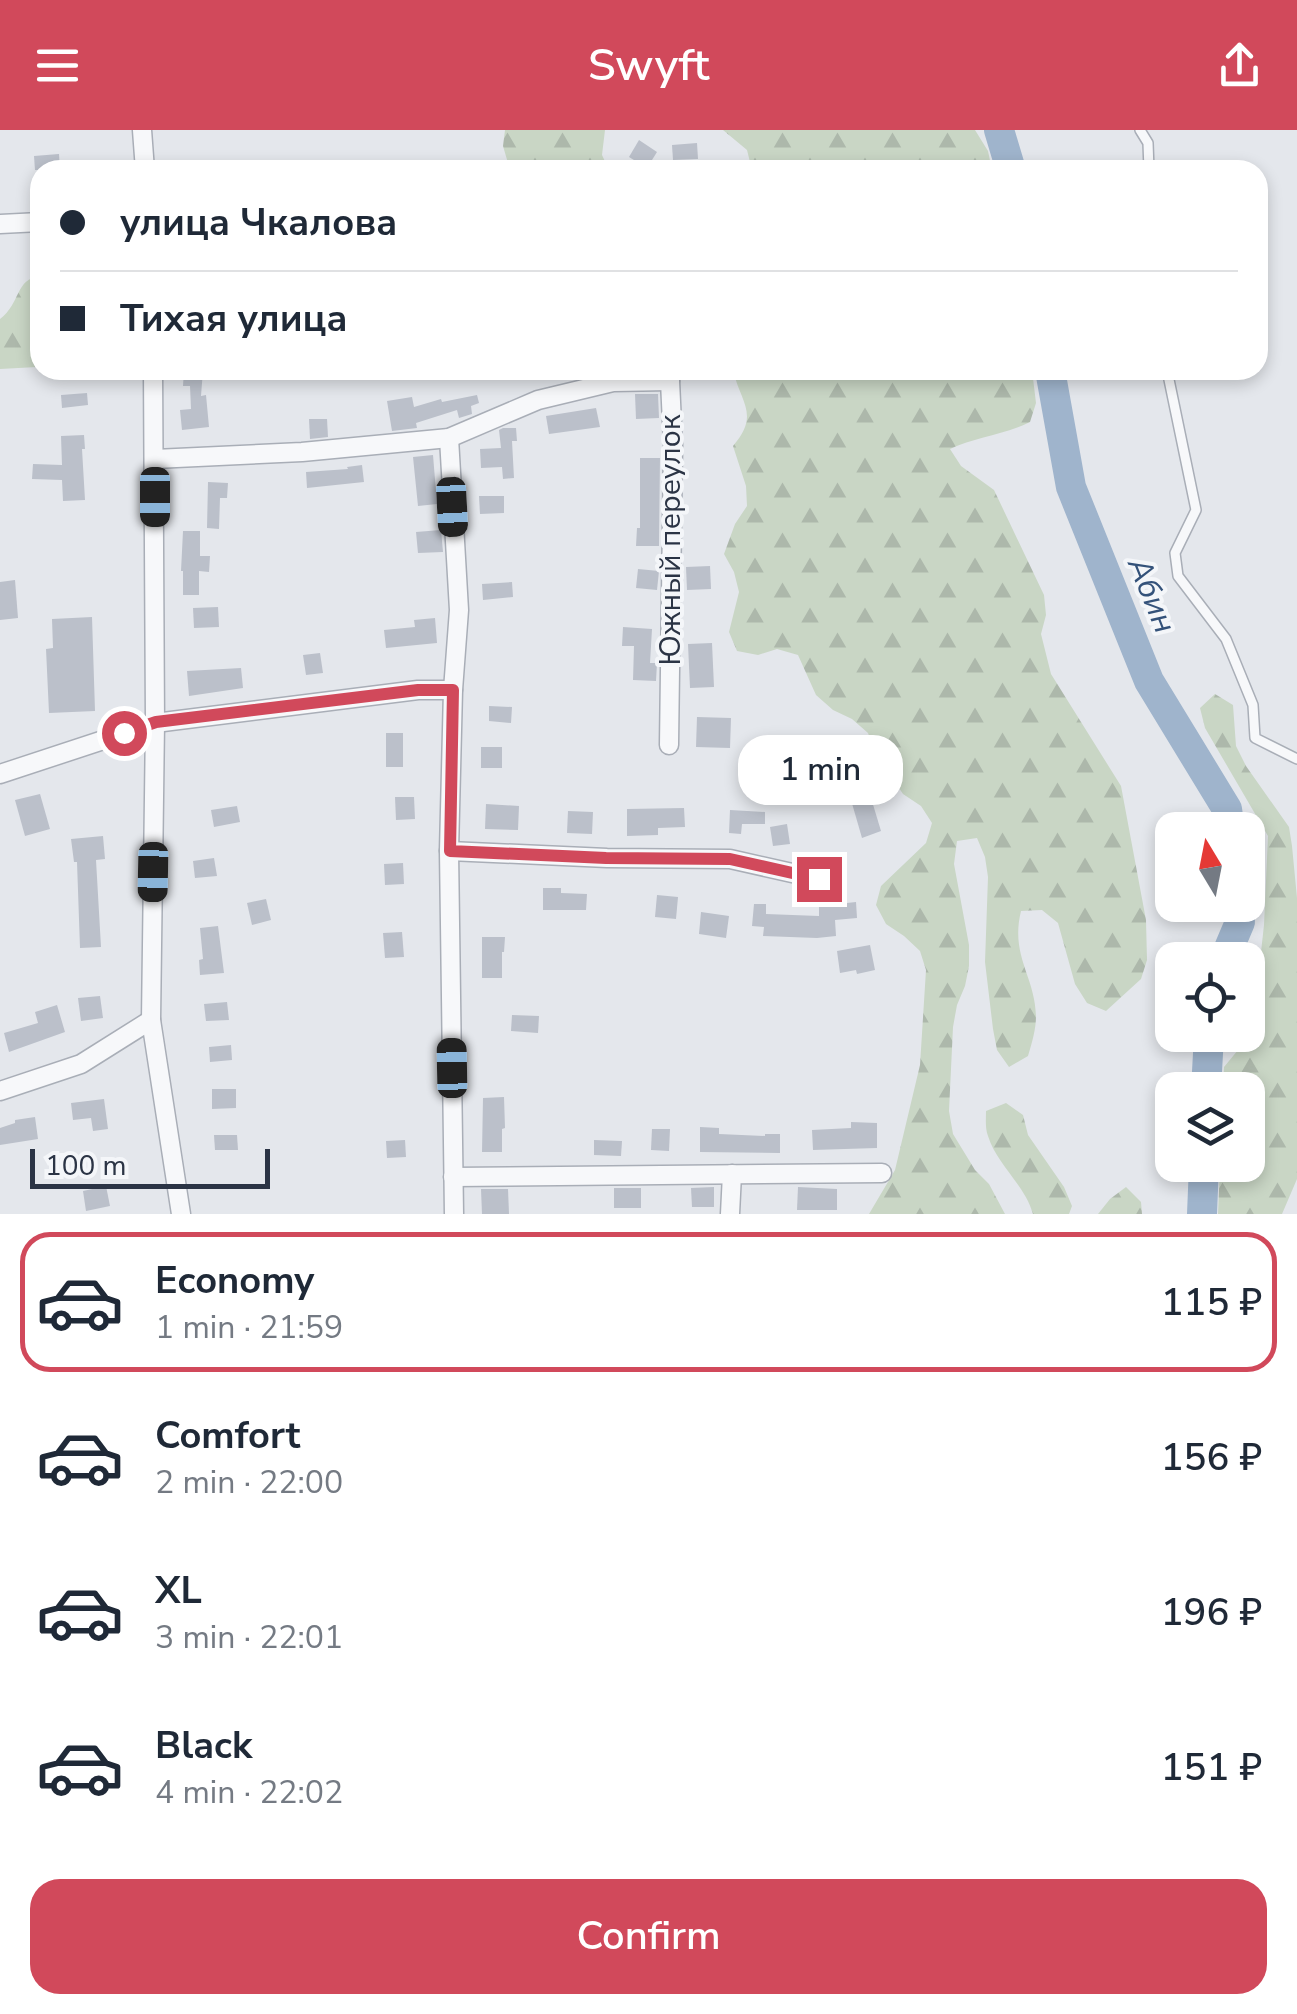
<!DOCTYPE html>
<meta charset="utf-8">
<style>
:root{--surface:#fff;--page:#f2f2f3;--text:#1f2937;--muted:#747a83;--line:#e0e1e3;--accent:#d1495b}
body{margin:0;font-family:"Nunito Sans",sans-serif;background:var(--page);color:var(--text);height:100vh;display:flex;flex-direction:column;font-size:38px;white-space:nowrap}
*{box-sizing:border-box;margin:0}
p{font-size:32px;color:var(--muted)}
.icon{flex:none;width:55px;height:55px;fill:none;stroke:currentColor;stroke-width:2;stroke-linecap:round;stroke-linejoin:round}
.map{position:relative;height:1084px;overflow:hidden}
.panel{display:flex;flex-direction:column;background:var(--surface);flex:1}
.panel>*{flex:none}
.banner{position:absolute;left:30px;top:30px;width:1238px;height:220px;border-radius:30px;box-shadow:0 5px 15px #0003;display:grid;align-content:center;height:220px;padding:0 30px;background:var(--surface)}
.needle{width:65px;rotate:350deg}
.controls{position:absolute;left:1155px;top:682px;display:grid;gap:20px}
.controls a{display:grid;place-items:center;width:110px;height:110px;border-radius:20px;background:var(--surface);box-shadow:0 5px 15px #0003;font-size:50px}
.scale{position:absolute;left:30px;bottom:25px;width:240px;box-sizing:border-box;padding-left:10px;border:5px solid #2b3445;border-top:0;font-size:28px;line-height:35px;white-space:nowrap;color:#2b3445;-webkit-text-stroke:8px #f4f6f9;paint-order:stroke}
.end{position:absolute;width:45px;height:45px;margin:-22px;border:12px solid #d1495b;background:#fff;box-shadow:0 0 0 5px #fff}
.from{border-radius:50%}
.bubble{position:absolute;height:70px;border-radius:30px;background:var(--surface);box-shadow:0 5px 15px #0003;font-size:32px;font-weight:600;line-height:70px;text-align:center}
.car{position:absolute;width:30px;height:60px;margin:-30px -15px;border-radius:12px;box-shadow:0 0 8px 2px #0007;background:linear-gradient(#222 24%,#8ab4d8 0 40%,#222 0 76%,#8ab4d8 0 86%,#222 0)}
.banner b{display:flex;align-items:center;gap:35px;height:95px;font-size:38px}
.banner b+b{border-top:2px solid var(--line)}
.banner i{width:25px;height:25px;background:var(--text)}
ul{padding:18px 0 0;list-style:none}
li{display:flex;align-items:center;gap:30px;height:140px;margin:0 20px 15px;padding:0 10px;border:5px solid transparent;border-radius:30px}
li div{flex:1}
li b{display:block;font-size:38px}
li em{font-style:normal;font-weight:600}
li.on{border-color:var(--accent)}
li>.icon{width:90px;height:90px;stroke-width:1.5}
.primary-button{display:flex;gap:20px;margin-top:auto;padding:20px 30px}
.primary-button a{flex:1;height:115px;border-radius:30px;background:var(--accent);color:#fff;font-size:40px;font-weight:600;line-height:115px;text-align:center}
header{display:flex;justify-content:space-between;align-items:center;height:130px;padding:0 30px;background:var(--accent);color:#fff;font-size:45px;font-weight:600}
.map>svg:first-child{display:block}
.forest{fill:url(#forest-firs)}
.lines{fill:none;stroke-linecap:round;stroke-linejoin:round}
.river{stroke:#9fb4cc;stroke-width:30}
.building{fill:#bbc0ca}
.service-casing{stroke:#a9aeb7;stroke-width:12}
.minor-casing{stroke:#a9aeb7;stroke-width:21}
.service{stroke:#f7f8fa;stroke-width:9}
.minor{stroke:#f7f8fa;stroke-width:18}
.route{stroke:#d1495b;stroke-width:12}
.labels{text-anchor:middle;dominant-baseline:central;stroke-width:8;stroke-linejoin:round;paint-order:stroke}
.street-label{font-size:30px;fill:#2b3445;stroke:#f4f6f9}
.water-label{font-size:32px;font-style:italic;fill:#34527a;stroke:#f4f6f9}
</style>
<header><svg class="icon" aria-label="menu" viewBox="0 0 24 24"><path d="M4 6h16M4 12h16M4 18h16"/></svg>Swyft<svg class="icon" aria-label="share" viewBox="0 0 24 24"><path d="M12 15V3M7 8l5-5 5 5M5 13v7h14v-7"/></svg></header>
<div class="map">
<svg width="1297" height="1084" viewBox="0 0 1297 1084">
<defs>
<pattern id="forest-firs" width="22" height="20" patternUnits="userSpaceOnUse" patternTransform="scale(2.5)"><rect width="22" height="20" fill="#c9d6c5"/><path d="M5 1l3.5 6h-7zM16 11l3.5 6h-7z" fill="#adb8ab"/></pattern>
</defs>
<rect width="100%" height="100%" fill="#e4e7ec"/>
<g class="forest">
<path d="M505,0h100l-3,25 7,15h-99l-7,-24z"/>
<path d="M723,0h252l13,21 4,19h-240l-5,-20z"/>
<path d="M40,146v85l-3,6 -37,2v-50c21,-16 15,-40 40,-43z"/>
<path d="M733,240h299l4,33 -6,19c-26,13 -55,15 -80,27l11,17 33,24 50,105 2,20 -5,19 10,40 70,112 25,134 1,40 -6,19 -35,32 -19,-8 -12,-19 -17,-61 -16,-13 -21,1c-11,45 14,65 15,105 0,13 -4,27 -8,40l-19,11 -12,-17 -4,-21 -8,-67 3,-85 -3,-20 -8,-19 -20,3 -3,23 15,81v21l-4,20 -8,19 -4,22 -4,84 4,23 22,36 14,14 16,30h-136l26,-44 25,-105 6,-95 -6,-19 -16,-15 -18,-12 -10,-19 5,-19 45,-43 6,-20 -11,-17 -18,-12 -28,-42 -7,-19 -16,-14 -19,-9 -17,-15 -18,-40 -21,-6 -19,6 -21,-4 -8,-19 10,-40 -5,-20 -10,-18 11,-30 12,-18 -1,-20 -13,-40c27,-32 8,-42 0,-76z"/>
<path d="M1215,564l18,11 3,41 10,20 43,61 3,19 5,52v281l-15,35h-64l2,-49h28v-75h-25l1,-23 28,-34 12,-108 4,-89 -63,-108 -5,-20z"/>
<path d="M1006,973l17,12 5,20 36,52 8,19 -3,8h-36c-8,-29 -36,-49 -45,-78 -3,-8 -2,-17 -2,-25z"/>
<path d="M1126,1057l15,15 1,12h-44l12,-15z"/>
</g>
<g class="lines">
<g class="river">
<path d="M999,0l12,40"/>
<path d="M1050,240l21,117 78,194 78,128 3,21"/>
<path d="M1224,830l16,-38 -2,-17"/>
<path d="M1206,960l3,-55"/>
<path d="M1202,1084l2,-49"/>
</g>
</g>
<g class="building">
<path d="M639,10l18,12 -10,16 -18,-11z"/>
<path d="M697,13l1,16 -25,1 -1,-15z"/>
<path d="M59,24l1,16h-25l-1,-14z"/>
<path d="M184,240h19l-2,26 5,-1 3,32 -27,3 -2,-20 11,-1 -1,-23h-7z"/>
<path d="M87,263l1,12 -26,3 -1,-13z"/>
<path d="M635,264h23l1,24 -23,1z"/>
<path d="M477,265l2,8 -8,3 1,8 -13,4 -2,-8 -41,13 1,5 -25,3 -5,-30 25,-4 2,10 27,-8 1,3z"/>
<path d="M596,278l4,19 -51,7 -3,-18z"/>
<path d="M309,289h18l1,18 -18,2z"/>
<path d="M503,298h13l1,13h-5l2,37 -11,1 -1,-12 -21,1 -1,-19 21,-1 -2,-18z"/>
<path d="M84,305l1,14h-3l3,51 -22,1 -1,-21 -30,-1 1,-15 29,1 -1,-29z"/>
<path d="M433,325l4,49 -19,2 -5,-49z"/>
<path d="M640,328h20l-1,88h-23l1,-18h3z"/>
<path d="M362,335l2,17 -57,6 -1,-16 42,-3 -1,-2z"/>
<path d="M208,352l20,1 -1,15h-7l-1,31 -12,-1z"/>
<path d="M479,366h25v17l-24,1z"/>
<path d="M441,400l2,22 -25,1 -2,-21z"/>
<path d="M183,401h17v25h10l-1,16 -10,-1v24h-16v-24h-2z"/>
<path d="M710,436l1,23 -24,1 -1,-23z"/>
<path d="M638,439l21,2 -2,19 -21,-2z"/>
<path d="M15,450l3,38 -18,2v-38z"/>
<path d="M512,452l1,15 -30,3 -1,-16z"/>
<path d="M218,477l1,20 -25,1 -1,-20z"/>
<path d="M92,487l3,94 -46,2 -3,-64 7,-1 -1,-29z"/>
<path d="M435,488l2,25 -51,5 -2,-18 31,-3 -1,-7z"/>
<path d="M623,497l29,2 -2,34h7l-1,18 -23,-1 1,-34h-12z"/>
<path d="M712,513l2,44 -24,1 -2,-44z"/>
<path d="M320,523l3,20 -17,2 -3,-20z"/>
<path d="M241,538l2,20 -54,8 -2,-25z"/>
<path d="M489,576l23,1 -1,16 -22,-2z"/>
<path d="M697,587l34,1 -1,30 -34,-1z"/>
<rect x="386" y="603" width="17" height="34"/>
<rect x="481" y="617" width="21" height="21"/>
<path d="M819,626l7,23 -17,4 -6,-23z"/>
<path d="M868,658l13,43 -19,7 -13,-45z"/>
<path d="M40,664l10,35 -25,7 -10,-36z"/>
<path d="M395,667h19l1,22 -19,1z"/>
<path d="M486,674l33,2 -1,24 -33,-1z"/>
<path d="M237,676l3,16 -26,5 -3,-17z"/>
<path d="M684,678l1,19 -27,1v7l-31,1v-27z"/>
<path d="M730,680l35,2v12h-23l-1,10 -12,-1z"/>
<path d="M568,681l25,1 -1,22 -25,-1z"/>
<path d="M787,694l3,20 -17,2 -3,-19z"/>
<path d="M103,706l2,23 -9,1 5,87 -21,1 -3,-86h-3l-3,-23z"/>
<path d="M214,728l3,18 -22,2 -2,-17z"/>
<path d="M403,733l1,21 -19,1 -1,-21z"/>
<path d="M543,758h18v5l26,1 -1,16h-43z"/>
<path d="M657,765l21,2 -2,22 -21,-2z"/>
<path d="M266,769l5,21 -19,5 -5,-22z"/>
<path d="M856,772l1,16 -22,2 1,16 -19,2 -54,-2 1,-9 -12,-1 2,-22h12v10l53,2v-10z"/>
<path d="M701,782l28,4 -3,22 -27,-4z"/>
<path d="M218,796l6,47 -24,2 -1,-15 4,-1 -3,-31z"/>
<path d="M402,802l2,25 -19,1 -2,-25z"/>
<path d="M482,807h23l-1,15h-2v26h-20z"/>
<path d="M870,815l5,25 -18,4 -1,-4 -16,3 -3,-22z"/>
<path d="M100,866l3,22 -22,3 -3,-23z"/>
<path d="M227,872l2,18 -23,1 -2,-17z"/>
<path d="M57,875l8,27 -56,20 -5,-19 34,-10 -3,-11z"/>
<path d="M512,885l27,1 -1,17 -27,-2z"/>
<path d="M231,915l1,15 -22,2 -1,-15z"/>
<path d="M212,959h24v19l-24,1z"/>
<path d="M504,967l1,31 -3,1v23h-20l1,-54z"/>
<path d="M104,969l4,30 -15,2 -2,-13 -18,2 -2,-17z"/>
<path d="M35,987l3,22 -38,6v-17l15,-5v-3z"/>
<path d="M851,992l26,1v25l-64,2 -1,-20 39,-2z"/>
<path d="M700,997l19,1v6l46,2v-2h15v19l-80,-1z"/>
<path d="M652,999h18l-1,22 -18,-1z"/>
<path d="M214,1005h23l1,15h-23z"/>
<path d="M405,1010l1,17 -19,1 -1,-17z"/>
<path d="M594,1010l28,1 -1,15 -27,-1z"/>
<path d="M106,1056l4,20 -24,5 -3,-20z"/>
<path d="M714,1057v20h-22l-1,-19z"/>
<path d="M798,1057l39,2v21h-40z"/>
<rect x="614" y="1058" width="27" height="20"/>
<path d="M481,1059h27l1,25h-27z"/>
</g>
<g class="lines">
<defs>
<g id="service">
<path d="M1140,0l8,13 1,27"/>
<path d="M1167,240l29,140 -21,43 3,23 48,63 27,66 2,33 42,21"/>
</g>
<g id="minor">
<path d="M142,0l3,40"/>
<path d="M0,94l40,-2"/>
<path d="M153,240l2,353 -4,297 30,194"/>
<path d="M449,308l10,172 -6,80 -4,161 5,363"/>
<path d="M155,329l147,-7 147,-14 89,-38 75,-18 57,-1"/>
<path d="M669,615l4,-300 -3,-64"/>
<path d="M0,644l155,-51 263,-33h35"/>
<path d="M449,721l158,7 123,1 89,20"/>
<path d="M0,961l81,-27 70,-44"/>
<path d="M453,1047l429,-4"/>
<path d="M730,1084l2,-40"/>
</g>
</defs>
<use href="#service" class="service-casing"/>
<use href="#minor" class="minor-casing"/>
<use href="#service" class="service"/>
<use href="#minor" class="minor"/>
</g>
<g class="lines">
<path class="route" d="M124,603l32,-11 262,-32h35l-3,161 156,7 124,1 89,20"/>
</g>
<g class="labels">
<g class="street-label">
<text transform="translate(670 410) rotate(-90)">Южный переулок</text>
</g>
<g class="water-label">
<text transform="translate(1152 465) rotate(68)">Абин</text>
</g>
</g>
</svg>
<div class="controls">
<a><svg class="needle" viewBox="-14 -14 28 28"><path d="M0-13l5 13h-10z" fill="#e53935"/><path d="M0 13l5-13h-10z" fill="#747a83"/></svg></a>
<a><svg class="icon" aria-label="locate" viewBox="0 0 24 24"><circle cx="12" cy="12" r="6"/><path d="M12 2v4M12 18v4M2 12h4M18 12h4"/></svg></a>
<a><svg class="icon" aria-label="layers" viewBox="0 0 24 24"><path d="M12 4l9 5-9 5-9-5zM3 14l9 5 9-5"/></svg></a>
</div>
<div class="scale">100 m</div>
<i class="end from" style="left:124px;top:603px"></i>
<i class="end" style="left:819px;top:749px"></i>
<div class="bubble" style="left:738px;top:605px;width:165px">1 min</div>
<i class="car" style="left:155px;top:367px;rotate:180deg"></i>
<i class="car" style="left:452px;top:377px;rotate:177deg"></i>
<i class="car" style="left:153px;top:742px;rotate:181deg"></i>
<i class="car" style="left:452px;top:938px;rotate:359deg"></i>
<div class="banner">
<b><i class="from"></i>улица Чкалова</b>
<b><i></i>Тихая улица</b>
</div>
</div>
<section class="panel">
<ul>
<li class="on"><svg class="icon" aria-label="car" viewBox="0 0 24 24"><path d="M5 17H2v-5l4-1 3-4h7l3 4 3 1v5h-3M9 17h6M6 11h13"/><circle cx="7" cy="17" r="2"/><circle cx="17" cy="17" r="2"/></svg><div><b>Economy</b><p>1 min · 21:59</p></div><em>115 ₽</em></li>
<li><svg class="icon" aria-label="car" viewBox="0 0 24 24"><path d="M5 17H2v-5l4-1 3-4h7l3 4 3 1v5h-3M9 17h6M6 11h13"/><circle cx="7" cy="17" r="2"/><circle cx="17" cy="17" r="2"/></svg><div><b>Comfort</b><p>2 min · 22:00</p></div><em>156 ₽</em></li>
<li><svg class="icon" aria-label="car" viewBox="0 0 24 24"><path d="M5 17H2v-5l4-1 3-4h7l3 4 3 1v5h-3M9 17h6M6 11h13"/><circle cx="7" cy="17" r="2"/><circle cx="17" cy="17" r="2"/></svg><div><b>XL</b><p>3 min · 22:01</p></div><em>196 ₽</em></li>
<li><svg class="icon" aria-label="car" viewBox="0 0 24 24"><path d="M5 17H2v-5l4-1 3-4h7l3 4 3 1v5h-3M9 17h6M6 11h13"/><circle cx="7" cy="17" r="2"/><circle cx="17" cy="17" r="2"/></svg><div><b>Black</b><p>4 min · 22:02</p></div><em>151 ₽</em></li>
</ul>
<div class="primary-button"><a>Confirm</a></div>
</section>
